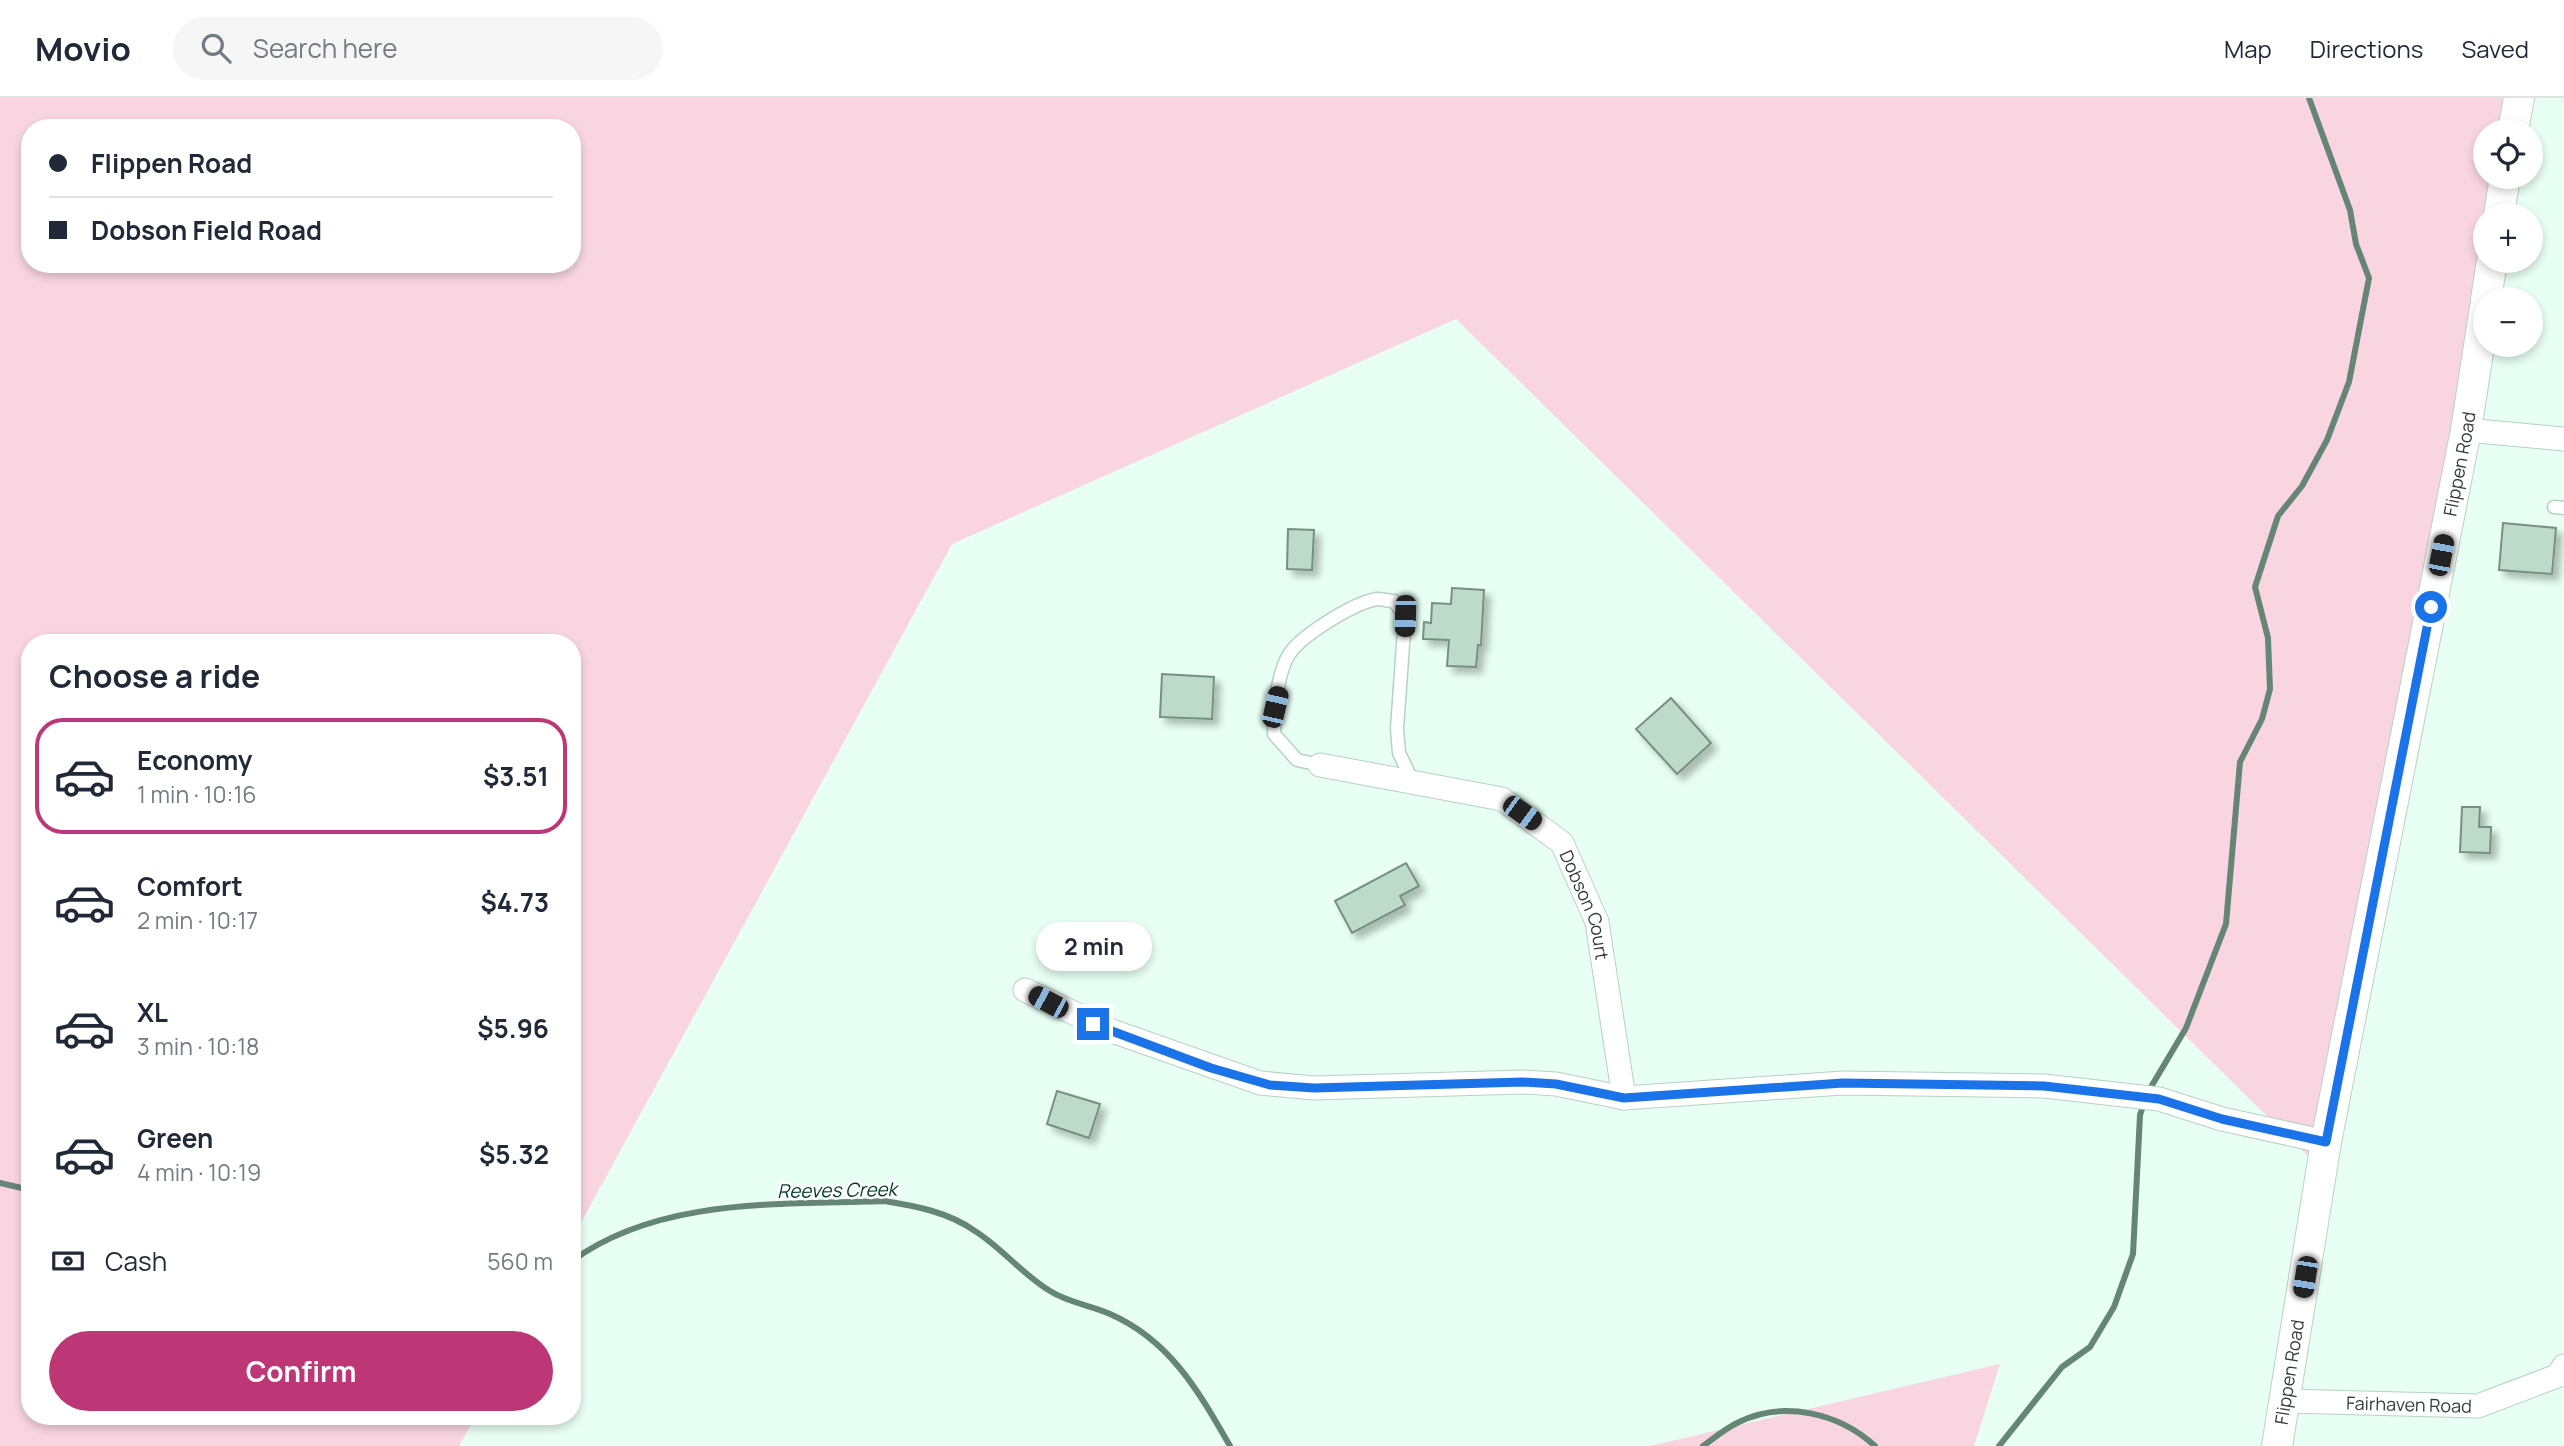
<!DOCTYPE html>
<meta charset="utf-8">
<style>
:root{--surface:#fff;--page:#f6f6f7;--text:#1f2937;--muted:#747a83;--line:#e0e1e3;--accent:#bd3777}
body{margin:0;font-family:Manrope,sans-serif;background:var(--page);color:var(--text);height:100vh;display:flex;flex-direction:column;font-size:26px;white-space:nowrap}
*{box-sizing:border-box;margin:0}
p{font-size:23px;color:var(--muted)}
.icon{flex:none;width:38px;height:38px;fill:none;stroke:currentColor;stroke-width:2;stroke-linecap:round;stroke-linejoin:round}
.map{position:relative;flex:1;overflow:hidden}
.sheet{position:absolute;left:21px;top:536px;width:560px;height:791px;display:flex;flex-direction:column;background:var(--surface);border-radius:28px;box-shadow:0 4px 10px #0003}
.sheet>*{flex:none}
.banner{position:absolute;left:21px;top:21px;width:560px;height:154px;border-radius:28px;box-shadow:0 4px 10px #0003;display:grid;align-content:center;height:154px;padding:0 28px;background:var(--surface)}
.fabs{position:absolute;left:2473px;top:21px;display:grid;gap:14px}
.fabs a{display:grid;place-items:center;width:70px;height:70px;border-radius:50%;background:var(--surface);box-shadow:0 4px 10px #0003;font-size:35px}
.end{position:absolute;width:32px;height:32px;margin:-16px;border:9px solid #1a73e8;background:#fff;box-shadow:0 0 0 4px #fff}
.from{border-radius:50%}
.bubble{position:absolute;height:49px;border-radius:24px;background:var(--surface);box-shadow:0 4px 10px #0003;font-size:23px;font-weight:700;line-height:49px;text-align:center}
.car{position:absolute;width:21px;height:42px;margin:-21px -10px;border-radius:9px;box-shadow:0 0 5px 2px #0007;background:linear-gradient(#222 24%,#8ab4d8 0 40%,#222 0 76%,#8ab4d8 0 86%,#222 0)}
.banner b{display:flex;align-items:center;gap:24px;height:66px;font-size:26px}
.banner b+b{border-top:2px solid var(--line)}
.banner i{width:18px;height:18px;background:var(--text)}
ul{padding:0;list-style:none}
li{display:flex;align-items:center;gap:21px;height:116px;margin:0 14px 10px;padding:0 14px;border:4px solid transparent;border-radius:28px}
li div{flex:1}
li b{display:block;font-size:26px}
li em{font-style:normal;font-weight:700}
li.on{border-color:var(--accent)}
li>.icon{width:63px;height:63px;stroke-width:1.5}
h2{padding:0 28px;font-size:32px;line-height:84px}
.pay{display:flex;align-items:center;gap:18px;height:77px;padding:0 28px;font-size:26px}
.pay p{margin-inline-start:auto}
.cta{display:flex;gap:14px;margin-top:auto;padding:14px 28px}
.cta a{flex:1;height:80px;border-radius:42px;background:var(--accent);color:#fff;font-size:28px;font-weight:700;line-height:80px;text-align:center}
header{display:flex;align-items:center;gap:42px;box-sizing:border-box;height:98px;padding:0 35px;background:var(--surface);border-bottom:2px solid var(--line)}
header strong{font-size:33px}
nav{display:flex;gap:38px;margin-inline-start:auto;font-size:24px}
.search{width:490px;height:63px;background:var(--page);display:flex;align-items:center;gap:18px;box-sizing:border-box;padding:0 24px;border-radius:38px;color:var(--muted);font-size:26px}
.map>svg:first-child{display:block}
.green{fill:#f9d5e2;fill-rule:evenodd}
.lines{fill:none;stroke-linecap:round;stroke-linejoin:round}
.stream{stroke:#668675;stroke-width:6}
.building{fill:#bedacb;stroke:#769083;stroke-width:2;filter:url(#shadow)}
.service-casing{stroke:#b7d2c4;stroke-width:15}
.minor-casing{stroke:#b7d2c4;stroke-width:25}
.tertiary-casing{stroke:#b7d2c4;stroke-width:32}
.service{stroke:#fff;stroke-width:12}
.minor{stroke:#fff;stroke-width:23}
.tertiary{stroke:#fff;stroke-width:30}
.route{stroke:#1a73e8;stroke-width:9}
.labels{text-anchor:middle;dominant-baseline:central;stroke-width:5;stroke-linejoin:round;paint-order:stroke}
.street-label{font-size:18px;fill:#323d37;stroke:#fff}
.water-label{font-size:19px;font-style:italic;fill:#003b26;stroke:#fff}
</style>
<header>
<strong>Movio</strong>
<div class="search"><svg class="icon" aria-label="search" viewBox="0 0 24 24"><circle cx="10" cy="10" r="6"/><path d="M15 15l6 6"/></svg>Search here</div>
<nav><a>Map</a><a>Directions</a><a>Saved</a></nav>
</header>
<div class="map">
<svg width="2564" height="1348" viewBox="0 0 2564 1348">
<defs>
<filter id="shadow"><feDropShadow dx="6" dy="6" stdDeviation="3.5" flood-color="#0004"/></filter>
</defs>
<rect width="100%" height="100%" fill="#e8fff3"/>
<g class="green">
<path d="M0,0h2515l-6,33h-24v46h16l-16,38v46l-158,914 -871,-856 -504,225 -380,695v-597h-542v774h446l-17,30h-459zM30,30h542v136h-542z"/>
<path d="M2000,1266l-26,82h-324z"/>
</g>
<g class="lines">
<g class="stream">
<path d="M2148,994l38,-64 40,-104 14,-162 22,-43 8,-30 -2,-51 -13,-51 23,-71 24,-30 25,-46 22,-58 20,-104 -13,-34 -6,-34 -41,-112"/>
<path d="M0,1085l30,7"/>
<path d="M572,1163c87,-64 209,-56 312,-60 32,5 64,11 91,30 27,17 48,44 75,60 19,12 40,14 60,23 60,26 89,78 120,132"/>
<path d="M1703,1348c11,-8 23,-18 36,-24 45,-22 100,-9 136,24"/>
<path d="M1999,1348l63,-79 28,-20 24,-40 19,-53 7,-139 4,-12"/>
</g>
</g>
<g class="building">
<path d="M2503,425l53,5 -4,46 -53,-4z"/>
<path d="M1288,431l26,1 -2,40 -25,-1z"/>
<path d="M1452,490l32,2 -3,55h-3l-2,22 -29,-1 2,-26 -26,-1 1,-17 7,1 1,-20 19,1z"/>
<path d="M1162,576l52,3 -2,42 -52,-2z"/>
<path d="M1671,600l40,45 -34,31 -41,-45z"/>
<path d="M2462,709h18l-1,20h12l-1,26 -30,-1z"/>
<path d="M1406,765l13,23 -19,10 5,9 -53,28 -17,-32z"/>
<path d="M1057,993l43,13 -11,34 -42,-14z"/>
</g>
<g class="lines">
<defs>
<g id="service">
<path d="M2554,409l10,1"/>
<path d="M1320,667l-23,-5 -23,-26c1,-24 2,-54 13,-76 10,-21 67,-55 90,-59 5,0 12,2 17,2l11,15 -8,113 2,24 14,29"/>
</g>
<g id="minor">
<path d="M2466,332l98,9"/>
<path id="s1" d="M1320,667l182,34 60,44 35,79 27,176"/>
<path d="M1025,892l87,41 148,52 54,5 209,-6 33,2 68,14 219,-15 201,3 115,13 63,20 104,23"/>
<path id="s2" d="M2285,1303l193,5 79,-30 7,-10"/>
</g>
<g id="tertiary">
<path d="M2513,33l6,-33"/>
<path d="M2499,117l6,-38"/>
<path d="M2486,201l6,-38"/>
<path id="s3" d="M2277,1348l49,-304 140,-712 19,-123"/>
</g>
</defs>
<use href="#service" class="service-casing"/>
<use href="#minor" class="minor-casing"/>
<use href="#tertiary" class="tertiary-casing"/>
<use href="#service" class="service"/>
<use href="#minor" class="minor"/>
<use href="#tertiary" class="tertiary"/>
</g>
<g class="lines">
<path class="route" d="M1093,926l118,44 59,17 44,3 209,-6 33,2 68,14 219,-15 201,3 115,13 63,20 104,23 105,-535"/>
</g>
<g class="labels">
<g class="street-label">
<text stroke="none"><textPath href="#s3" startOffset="999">Flippen Road</textPath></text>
<text stroke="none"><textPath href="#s1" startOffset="326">Dobson Court</textPath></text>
<text stroke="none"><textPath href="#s3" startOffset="75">Flippen Road</textPath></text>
<text stroke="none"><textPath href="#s2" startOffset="124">Fairhaven Road</textPath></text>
</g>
<g class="water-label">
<text transform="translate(837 1092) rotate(-1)">Reeves Creek</text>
</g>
</g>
</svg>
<div class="fabs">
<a><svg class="icon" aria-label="locate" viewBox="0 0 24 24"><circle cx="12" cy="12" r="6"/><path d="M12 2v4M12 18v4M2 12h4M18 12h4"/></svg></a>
<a>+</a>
<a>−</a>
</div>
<i class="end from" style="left:2431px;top:509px"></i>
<i class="end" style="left:1093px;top:926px"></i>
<div class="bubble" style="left:1036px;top:824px;width:116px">2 min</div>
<i class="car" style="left:2441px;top:457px;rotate:11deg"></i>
<i class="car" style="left:1405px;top:518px;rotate:182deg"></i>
<i class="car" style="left:1275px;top:609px;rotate:13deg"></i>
<i class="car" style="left:1522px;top:715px;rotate:126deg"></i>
<i class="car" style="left:1048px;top:904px;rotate:298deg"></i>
<i class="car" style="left:2305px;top:1179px;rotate:189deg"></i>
<div class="banner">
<b><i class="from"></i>Flippen Road</b>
<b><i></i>Dobson Field Road</b>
</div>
<section class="sheet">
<h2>Choose a ride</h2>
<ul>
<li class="on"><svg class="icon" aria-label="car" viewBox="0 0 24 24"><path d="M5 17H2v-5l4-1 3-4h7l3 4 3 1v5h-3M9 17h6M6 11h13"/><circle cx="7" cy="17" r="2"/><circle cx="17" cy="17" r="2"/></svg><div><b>Economy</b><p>1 min · 10:16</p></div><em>$3.51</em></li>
<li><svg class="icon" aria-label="car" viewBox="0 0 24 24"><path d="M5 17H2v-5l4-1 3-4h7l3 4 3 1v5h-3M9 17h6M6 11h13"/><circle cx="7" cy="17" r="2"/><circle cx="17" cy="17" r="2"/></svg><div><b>Comfort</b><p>2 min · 10:17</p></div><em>$4.73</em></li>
<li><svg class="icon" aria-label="car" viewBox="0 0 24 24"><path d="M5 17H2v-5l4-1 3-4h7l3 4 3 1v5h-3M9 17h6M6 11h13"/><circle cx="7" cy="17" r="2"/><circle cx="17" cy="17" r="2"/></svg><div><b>XL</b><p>3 min · 10:18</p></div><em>$5.96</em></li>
<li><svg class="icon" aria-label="car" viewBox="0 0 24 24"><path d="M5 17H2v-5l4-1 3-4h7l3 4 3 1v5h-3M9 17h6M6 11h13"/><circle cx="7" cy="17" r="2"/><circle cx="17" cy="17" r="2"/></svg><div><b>Green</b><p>4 min · 10:19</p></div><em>$5.32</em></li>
</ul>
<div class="pay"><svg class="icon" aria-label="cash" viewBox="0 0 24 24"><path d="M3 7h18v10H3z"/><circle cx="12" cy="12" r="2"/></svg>Cash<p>560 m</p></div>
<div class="cta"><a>Confirm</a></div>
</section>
</div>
